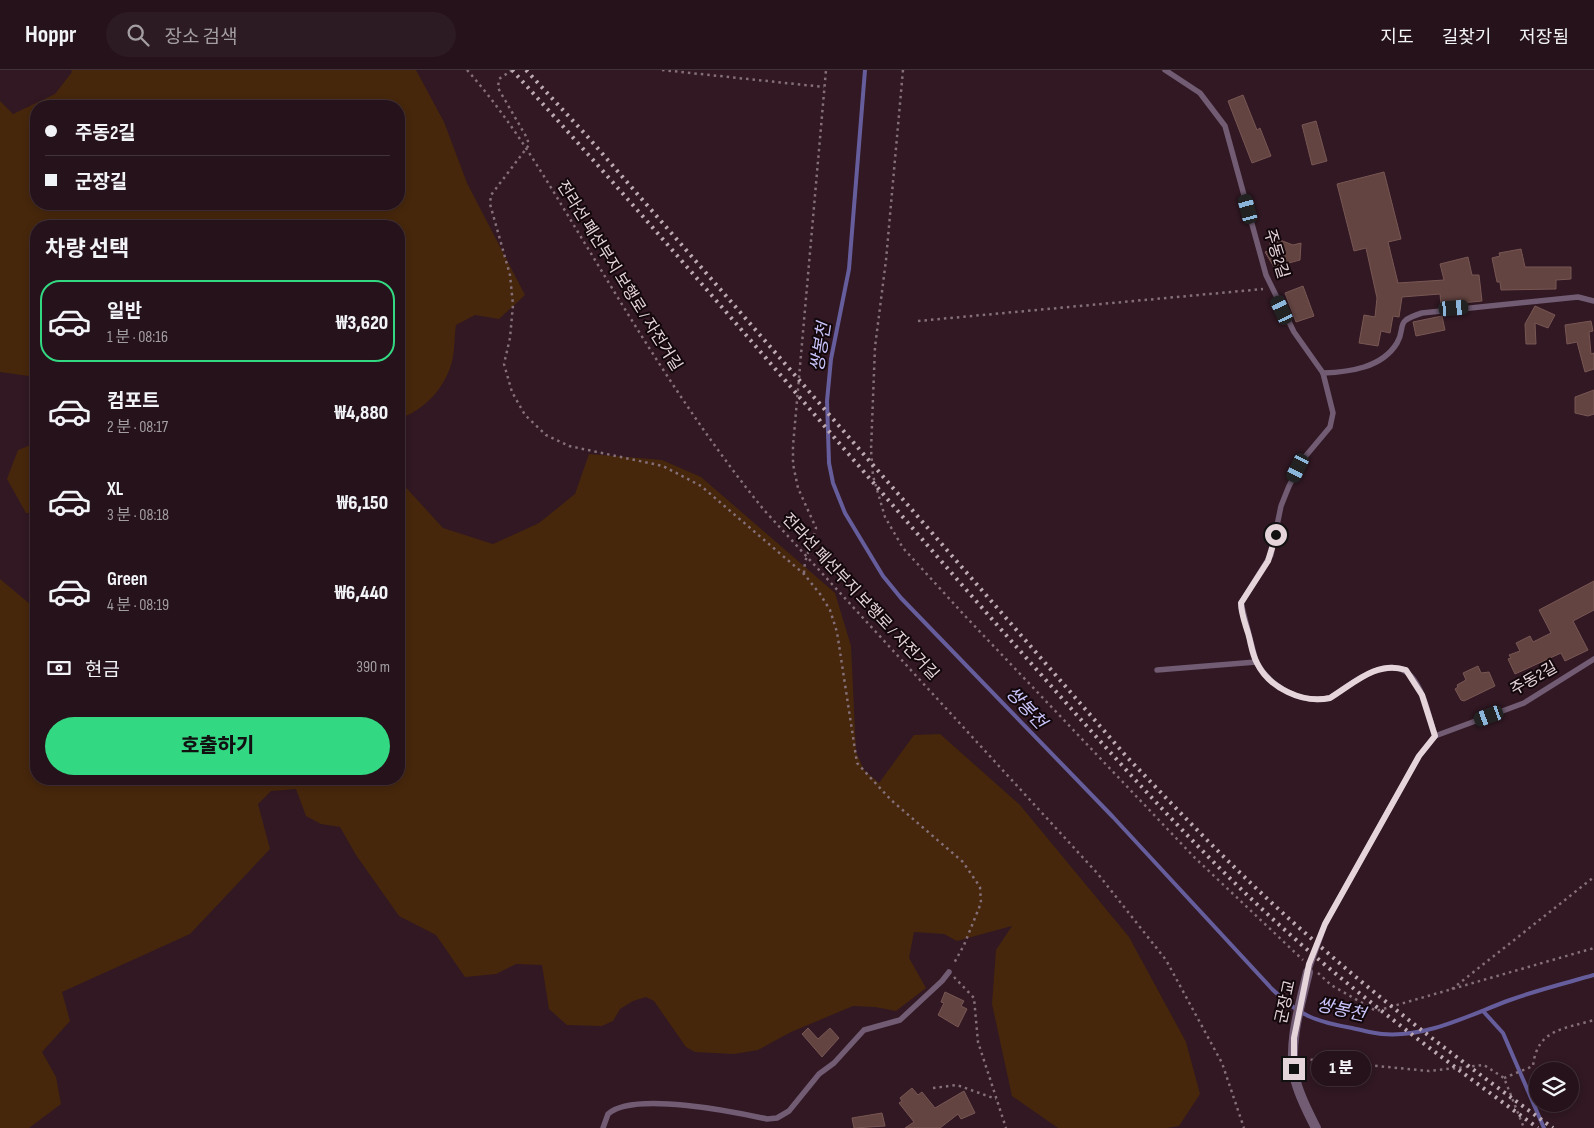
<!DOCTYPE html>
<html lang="ko">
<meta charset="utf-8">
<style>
:root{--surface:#25121a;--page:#2d1b23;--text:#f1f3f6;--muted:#a39ea2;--line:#423239;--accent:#33d882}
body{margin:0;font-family:"Sofia Sans Condensed","Noto Sans KR",sans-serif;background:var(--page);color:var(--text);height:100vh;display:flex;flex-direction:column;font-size:19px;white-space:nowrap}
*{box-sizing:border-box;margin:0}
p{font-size:16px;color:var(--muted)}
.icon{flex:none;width:28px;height:28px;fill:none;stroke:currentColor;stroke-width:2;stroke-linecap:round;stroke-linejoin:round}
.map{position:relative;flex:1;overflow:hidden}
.side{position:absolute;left:30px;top:150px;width:375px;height:565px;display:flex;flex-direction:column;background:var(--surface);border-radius:20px;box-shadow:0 2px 8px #0003,0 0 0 1px var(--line)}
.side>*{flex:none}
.top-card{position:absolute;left:30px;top:30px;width:375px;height:110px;border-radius:20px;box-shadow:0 2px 8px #0003,0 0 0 1px var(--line);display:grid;align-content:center;height:110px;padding:0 15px;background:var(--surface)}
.controls{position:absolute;left:1529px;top:992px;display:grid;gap:10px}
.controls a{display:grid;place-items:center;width:50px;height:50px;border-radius:50%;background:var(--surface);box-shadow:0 2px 8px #0003,0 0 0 1px var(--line);font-size:25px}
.end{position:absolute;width:22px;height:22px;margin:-11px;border:6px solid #e6d4db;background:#111;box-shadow:0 0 0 2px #111}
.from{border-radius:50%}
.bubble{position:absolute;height:35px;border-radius:18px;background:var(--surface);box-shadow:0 2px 8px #0003,0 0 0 1px var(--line);font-size:16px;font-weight:800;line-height:35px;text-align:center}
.car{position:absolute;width:15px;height:30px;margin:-15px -8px;border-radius:6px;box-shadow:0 0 4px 1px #0007;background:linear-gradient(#222 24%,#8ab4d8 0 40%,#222 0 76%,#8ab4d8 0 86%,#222 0)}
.top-card b{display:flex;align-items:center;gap:18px;height:48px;font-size:19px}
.top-card b+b{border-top:1px solid var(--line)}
.top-card i{width:12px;height:12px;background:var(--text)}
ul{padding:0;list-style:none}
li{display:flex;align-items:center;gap:15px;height:82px;margin:0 10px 8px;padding:0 5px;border:2px solid transparent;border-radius:20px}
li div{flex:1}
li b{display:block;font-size:19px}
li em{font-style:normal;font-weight:800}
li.active{border-color:var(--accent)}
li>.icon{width:45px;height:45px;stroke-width:1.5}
h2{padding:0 15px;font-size:22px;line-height:60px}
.pay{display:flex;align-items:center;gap:12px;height:55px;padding:0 15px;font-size:19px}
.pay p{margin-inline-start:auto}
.action{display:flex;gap:10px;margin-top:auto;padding:10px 15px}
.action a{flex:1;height:58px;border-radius:30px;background:var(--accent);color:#111;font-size:20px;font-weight:800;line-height:58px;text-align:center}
header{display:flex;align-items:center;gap:30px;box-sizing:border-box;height:70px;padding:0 25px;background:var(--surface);border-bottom:1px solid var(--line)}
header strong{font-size:24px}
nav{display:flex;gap:28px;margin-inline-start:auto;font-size:18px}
.search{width:350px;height:45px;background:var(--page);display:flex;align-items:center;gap:12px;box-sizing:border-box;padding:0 18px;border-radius:28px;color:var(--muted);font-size:19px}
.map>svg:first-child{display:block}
.green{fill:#46270c;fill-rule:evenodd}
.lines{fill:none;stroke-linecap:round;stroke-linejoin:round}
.stream{stroke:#665d9c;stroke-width:4}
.building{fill:#634441;stroke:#785754}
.path{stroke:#856f78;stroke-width:2.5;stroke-dasharray:2.5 4;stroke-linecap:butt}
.service{stroke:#715c74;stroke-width:5.5}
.minor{stroke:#715c74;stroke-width:10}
.rail{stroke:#bda9b1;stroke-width:4;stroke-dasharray:2.5 5;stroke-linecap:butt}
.route{stroke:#e6d4db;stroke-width:6}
.labels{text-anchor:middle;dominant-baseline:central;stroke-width:4;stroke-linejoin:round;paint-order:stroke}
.street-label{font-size:16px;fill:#e6d4db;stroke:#12070b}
.water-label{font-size:18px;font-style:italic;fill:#c8c3fa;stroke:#12070b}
</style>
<header>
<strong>Hoppr</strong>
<div class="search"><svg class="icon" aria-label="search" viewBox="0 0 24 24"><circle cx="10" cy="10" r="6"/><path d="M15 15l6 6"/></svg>장소 검색</div>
<nav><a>지도</a><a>길찾기</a><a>저장됨</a></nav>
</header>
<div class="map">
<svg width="1594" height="1058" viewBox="0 0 1594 1058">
<rect width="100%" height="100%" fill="#311823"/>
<g class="green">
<path d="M71,0h345l28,52 23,61 58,112 -26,24 -24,-4 -19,10c-2,13 -1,28 -5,40 -8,25 -27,45 -52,54v-193h-363v151l-36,-5v-271l13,13 42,-20 17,-22zM36,36h363v98h-363z"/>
<path d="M36,373v70h-10l-19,-34 11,-29z"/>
<path d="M589,384l73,6 39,17 134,116 16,53 5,106 8,18 15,13 35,-48 26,-1 80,71 109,132 57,105 14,52 -21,32 -12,2h-109l-46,-32 -20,-92 4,-54 16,-24 -55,15 -13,-7 -30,-2 -5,26 17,30 -30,23 -21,-4 -22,-1 -62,26 -33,18 -24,4 -39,-2 -9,-5 -32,-46 -8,-4 -13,4 -13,8 -7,12 -11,5 -35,-1 -18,-16 -7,-44 -26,-1 -20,10 -31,3 -29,-42 -37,-19 -43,-61 -16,-28 -19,-3 -15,-8 -10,-27 -25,2 -13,13 12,45 -80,85 -128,58 8,29 -28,31 14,25 5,27 -32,24h-29v-549l36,30v170h363v-299l44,48 50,16 46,-21 36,-29z"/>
</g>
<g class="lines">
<g class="stream">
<path d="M865,0l-16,199 -18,90 -4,42 2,62 4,20 12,30 38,63 18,22 212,219 159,172c26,26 44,33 80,39 10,2 20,5 30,6 45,4 87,-19 128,-34 27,-10 56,-17 84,-25"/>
<path d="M1483,941l20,22 41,95"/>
</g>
</g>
<g class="building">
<path d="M1243,25l14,35 3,-2 11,28 -19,7 -24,-62z"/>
<path d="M1316,51l11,40 -15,4 -10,-40z"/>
<path d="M1384,102l17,67 -13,3 10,41 46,-3 -4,-16 28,-7 4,18h7l3,26 -41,4 -1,-11 -38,3 -3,20 -6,-1 -3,17 -9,-2 -3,15 -19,-3 5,-28 11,2 2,-19 -11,-50 -12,3 -17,-67z"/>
<path d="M1272,167l21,8 8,-2 -1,17 -26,7 -9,-15 6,-2 -1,-7z"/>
<path d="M1521,179l4,18h46v12l-15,1v9l-55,1 -1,-8h-3l-5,-24 8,-2 -1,-3z"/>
<path d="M1303,216l11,30 -18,6 -11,-29z"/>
<path d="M1535,236l20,9 -7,13 -13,-5 1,21h-10l-1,-20z"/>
<path d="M1442,246l3,14 -29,6 -3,-14z"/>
<path d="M1591,251l2,10 -4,1 2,22 3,-1v16l-9,3 -8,-30 -10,2 -2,-19z"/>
<path d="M1594,320v24l-6,2 -13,-3v-16z"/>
<path d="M1594,511v29l-21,11 15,29 -23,11 -4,-8 -46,21 -7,-15 3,-1 -2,-3 11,-4 -4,-8 14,-7 3,6 18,-9 -12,-23z"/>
<path d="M1478,596l3,7 8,-1 6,14 -31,15 -3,-1 -6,-11 3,-2 -1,-2 9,-5 -3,-7z"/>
<path d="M945,922l19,9 -3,5 6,3 -9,18 -20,-12 6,-12 -3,-1z"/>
<path d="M808,958l10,11 12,-11 9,10 -17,19 -20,-23z"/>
<path d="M912,1018l6,7 4,-3 13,16 29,-17 11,22 -14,6 -3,-5 -18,14h-35l9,-6 -15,-19 3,-2 -2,-3z"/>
<path d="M882,1043l3,13 -31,2 -2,-10z"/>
</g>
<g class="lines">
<g class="path">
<path d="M467,0c50,56 86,122 125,185 53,88 107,175 172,255l334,364 68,86 56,103 22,65"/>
<path d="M512,0l-13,9 -1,9 29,50 2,7 -38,50 -1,9 20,71 3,30 -3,33 -6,26 8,28 13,23 21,20 23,11 94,20 38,20 103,88 16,20 10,16 7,22 20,131 34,37 72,62 17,25 1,16 -17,42 -11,20"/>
<path d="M662,0l162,17"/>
<path d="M903,0l-17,190 -11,87 -4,103 2,26 12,41 18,31 63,69 228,240 109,103"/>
<path d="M918,251l345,-32"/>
<path d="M804,503l1,-11 11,-34 -18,-40 -5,-24v-18l33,-376"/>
<path d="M1318,903l13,12 45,26 218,-63"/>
<path d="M954,907l20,21 4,44 28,86"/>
<path d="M1452,919l142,-112"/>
<path d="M1304,989l125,12 55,-6 20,13 20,50"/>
<path d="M1504,1008l29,-12c4,-37 31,-37 61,-46"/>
<path d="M933,1018l24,-3 39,14"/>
</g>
<g class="service">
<path d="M1165,0l35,23 25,33 41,149 28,57 29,41 10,40 -3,14 -26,31 -15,28 -8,20 -10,49 -30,48 15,59"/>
<path d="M1323,303c26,-1 59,-5 74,-30 10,-17 -4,-21 25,-30l156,-16 16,4"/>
<path d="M1157,600l99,-8c14,24 45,43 74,36 11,-7 21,-15 32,-21 54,-31 61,19 73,59l89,-33 70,-44"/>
<path d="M1308,902l17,-48 94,-168 16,-20"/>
<path d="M603,1058l5,-14c25,-23 127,-2 159,5l10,-1 12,-7 30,-37 15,-11 30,-33 36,-10 42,-39 7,-9"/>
</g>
<path class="minor" d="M1308,902c-8,34 -20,71 -13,106 4,18 13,34 21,50"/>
<g class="rail">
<path d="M512,0c169,185 328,377 494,565 95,107 189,217 297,311 75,65 155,124 235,182"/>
<path d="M526,0l61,66 539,620c60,63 120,126 186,183 76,68 158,129 241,189"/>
</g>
</g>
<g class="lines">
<path class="route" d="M1276,465l-8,26 -27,42c0,10 4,20 7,30 3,10 4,21 9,30 12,25 46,41 73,35 23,-14 47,-38 76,-28l16,25 13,41 -16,20 -94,168 -16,40 -15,74v31"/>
</g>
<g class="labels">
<g class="street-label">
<text transform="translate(1276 184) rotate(73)">주동2길</text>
<text transform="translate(619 206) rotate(58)">전라선 폐선부지 보행로 / 자전거길</text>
<text transform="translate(860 527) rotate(47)">전라선 폐선부지 보행로 / 자전거길</text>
<text transform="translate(1534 609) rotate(-30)">주동2길</text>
<text transform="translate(1286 932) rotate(-78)">군장교</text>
</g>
<g class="water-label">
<text transform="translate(821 277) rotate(-81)">쌍봉천</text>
<text transform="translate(1026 638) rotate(47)">쌍봉천</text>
<text transform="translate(1341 940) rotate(13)">쌍봉천</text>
</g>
</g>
</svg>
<div class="controls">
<a><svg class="icon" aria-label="layers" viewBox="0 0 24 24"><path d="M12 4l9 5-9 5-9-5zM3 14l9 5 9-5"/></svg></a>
</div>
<i class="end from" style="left:1276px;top:465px"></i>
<i class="end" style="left:1294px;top:999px"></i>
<div class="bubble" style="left:1311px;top:981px;width:60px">1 분</div>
<i class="car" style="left:1248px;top:139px;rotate:345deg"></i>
<i class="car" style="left:1454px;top:238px;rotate:85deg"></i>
<i class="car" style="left:1282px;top:240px;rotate:335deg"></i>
<i class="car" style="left:1298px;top:398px;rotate:206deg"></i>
<i class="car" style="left:1489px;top:646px;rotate:250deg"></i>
<div class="top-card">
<b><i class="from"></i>주동2길</b>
<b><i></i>군장길</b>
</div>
<section class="side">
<h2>차량 선택</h2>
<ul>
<li class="active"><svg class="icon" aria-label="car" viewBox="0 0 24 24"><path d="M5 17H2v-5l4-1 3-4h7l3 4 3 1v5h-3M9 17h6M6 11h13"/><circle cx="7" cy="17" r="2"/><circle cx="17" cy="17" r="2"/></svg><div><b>일반</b><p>1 분 · 08:16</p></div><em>₩3,620</em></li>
<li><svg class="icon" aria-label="car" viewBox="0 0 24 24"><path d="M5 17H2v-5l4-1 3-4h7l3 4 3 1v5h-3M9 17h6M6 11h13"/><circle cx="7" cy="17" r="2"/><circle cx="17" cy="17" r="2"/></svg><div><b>컴포트</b><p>2 분 · 08:17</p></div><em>₩4,880</em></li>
<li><svg class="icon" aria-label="car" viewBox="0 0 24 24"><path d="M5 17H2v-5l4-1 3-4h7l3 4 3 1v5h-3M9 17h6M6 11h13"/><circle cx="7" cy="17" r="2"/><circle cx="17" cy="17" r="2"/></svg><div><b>XL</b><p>3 분 · 08:18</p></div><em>₩6,150</em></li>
<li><svg class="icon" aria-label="car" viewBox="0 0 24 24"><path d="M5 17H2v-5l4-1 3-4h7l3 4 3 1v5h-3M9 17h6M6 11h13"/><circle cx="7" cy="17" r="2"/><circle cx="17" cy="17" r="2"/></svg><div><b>Green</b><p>4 분 · 08:19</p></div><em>₩6,440</em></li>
</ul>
<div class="pay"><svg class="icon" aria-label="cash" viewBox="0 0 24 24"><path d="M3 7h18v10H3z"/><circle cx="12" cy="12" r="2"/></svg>현금<p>390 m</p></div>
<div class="action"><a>호출하기</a></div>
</section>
</div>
